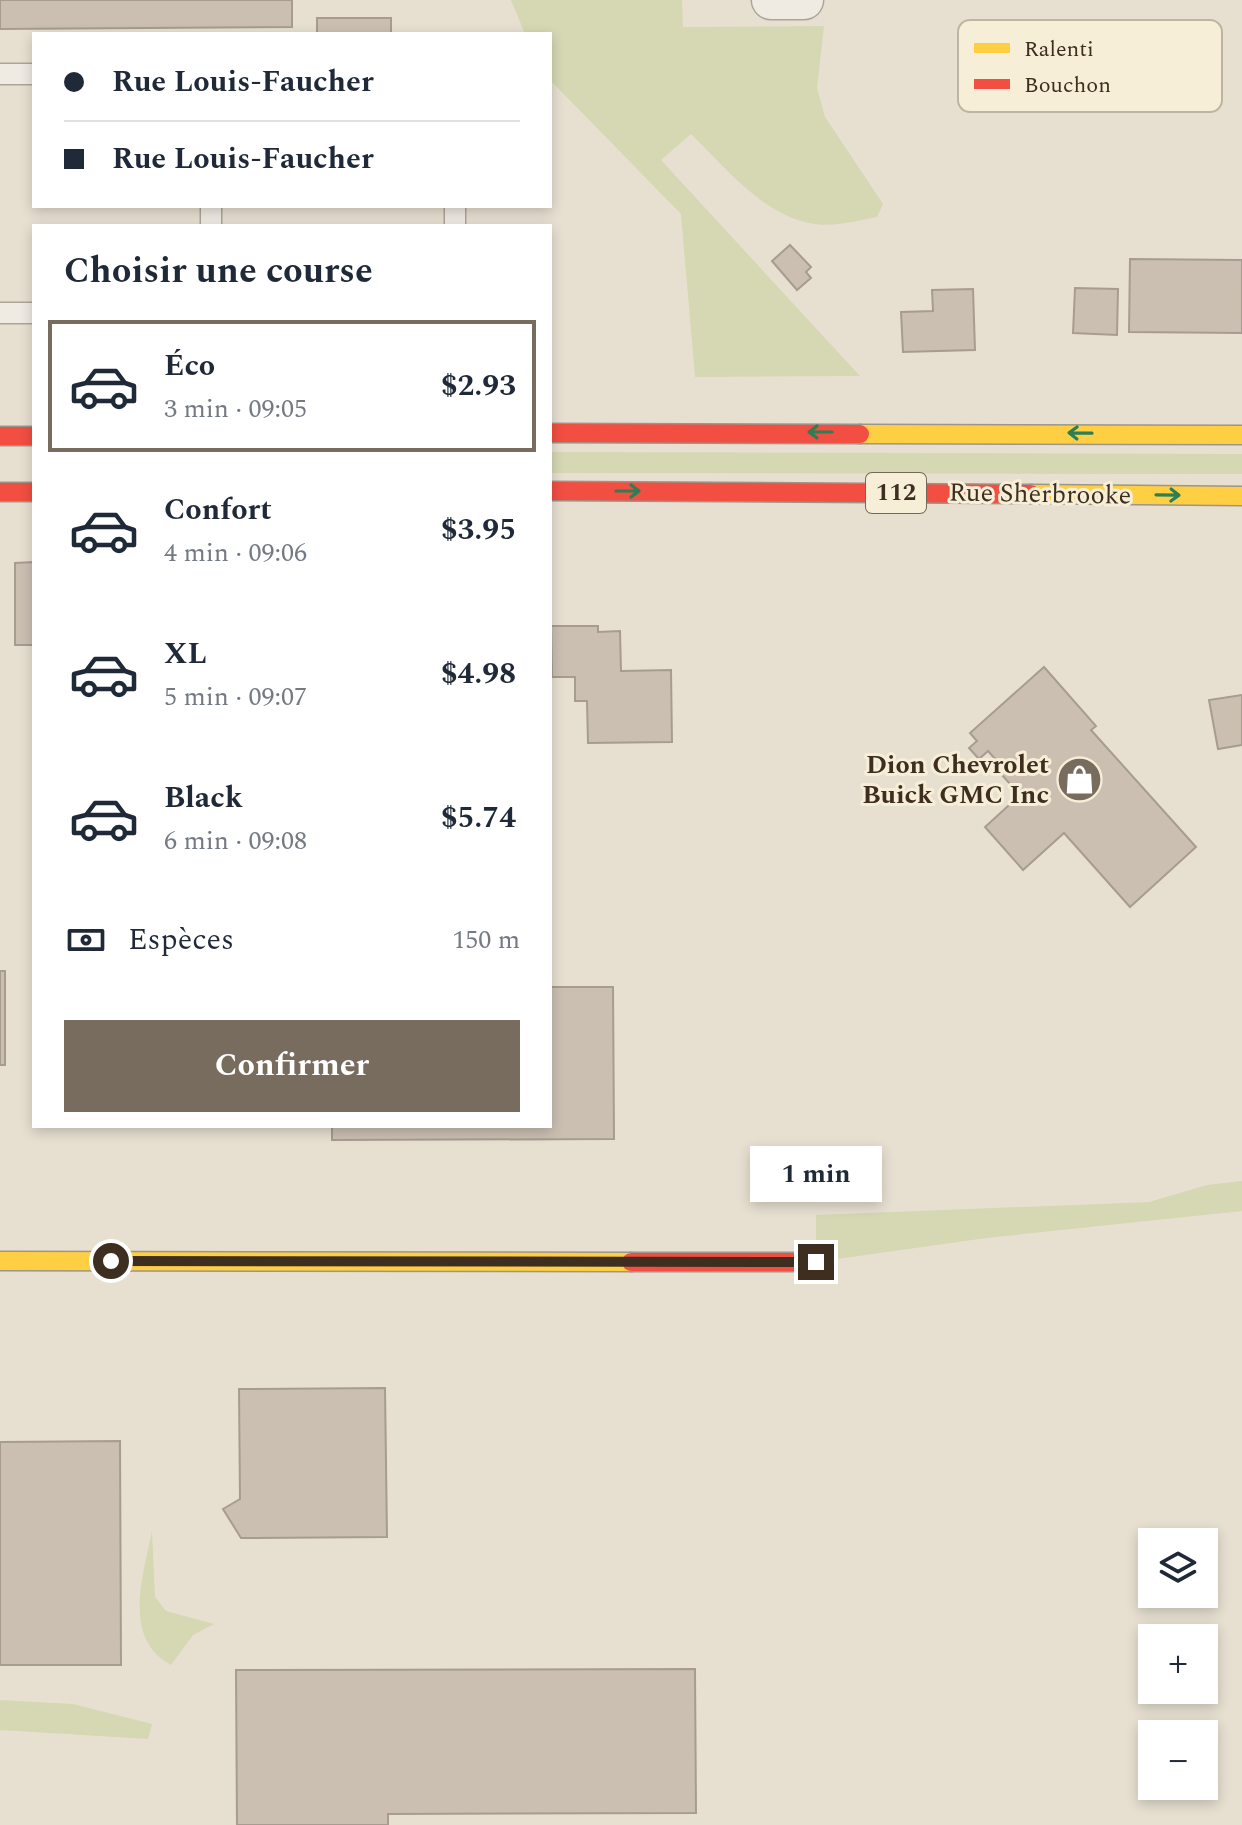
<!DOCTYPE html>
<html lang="fr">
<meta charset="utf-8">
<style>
:root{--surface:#fff;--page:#f2f2f3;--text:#1f2937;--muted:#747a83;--line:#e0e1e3;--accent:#786c5e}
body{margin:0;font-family:Spectral,serif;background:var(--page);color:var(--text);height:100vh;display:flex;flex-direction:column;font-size:30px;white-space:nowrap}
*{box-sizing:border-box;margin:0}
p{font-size:26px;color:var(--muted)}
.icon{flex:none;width:44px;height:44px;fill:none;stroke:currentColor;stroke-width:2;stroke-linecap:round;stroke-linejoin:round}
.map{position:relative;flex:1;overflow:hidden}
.panel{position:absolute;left:32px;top:224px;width:520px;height:904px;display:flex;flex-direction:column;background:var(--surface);border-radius:0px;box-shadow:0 4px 12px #0003}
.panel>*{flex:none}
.guide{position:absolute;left:32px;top:32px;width:520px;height:176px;border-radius:0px;box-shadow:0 4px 12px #0003;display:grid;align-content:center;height:176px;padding:0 32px;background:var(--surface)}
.buttons{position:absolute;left:1138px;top:1528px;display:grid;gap:16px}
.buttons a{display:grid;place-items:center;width:80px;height:80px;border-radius:0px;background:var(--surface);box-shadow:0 4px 12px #0003;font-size:40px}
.end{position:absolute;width:36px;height:36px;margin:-18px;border:10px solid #3d2e20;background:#fff;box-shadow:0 0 0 4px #fff}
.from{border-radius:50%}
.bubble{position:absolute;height:56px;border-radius:0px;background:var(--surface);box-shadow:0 4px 12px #0003;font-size:26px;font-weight:700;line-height:56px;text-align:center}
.guide b{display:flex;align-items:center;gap:28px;height:76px;font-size:30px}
.guide b+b{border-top:2px solid var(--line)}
.guide i{width:20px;height:20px;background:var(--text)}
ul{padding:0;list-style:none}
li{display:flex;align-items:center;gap:24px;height:132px;margin:0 16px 12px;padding:0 16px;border:4px solid transparent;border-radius:0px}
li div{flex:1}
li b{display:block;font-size:30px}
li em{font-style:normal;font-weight:700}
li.on{border-color:var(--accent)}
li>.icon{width:72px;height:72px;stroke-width:1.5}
h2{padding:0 32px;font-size:36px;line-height:96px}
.pay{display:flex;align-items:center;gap:20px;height:88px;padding:0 32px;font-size:30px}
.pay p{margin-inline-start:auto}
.cta{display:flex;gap:16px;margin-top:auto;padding:16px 32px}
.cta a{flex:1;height:92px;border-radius:0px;background:var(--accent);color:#fff;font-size:32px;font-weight:700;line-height:92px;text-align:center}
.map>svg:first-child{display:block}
.green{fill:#d6d7b3}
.building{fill:#cbbfb2;stroke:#a89c90;stroke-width:2}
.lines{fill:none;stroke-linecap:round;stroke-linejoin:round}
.lane-casing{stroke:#ada599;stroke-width:23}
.street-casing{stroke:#ada599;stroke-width:41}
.slow-casing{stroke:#9c958a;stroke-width:21}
.jam-casing{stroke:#9c958a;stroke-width:21}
.lane{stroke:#efebe3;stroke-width:20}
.street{stroke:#efebe3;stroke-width:38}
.slow{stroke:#ffcf43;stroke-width:18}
.jam{stroke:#f24e42;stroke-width:18}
.oneway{stroke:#2b7e56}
.route{stroke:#3d2e20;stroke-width:10}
.labels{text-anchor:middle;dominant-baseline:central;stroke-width:6;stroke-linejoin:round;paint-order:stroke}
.shield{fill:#f7eed8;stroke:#756857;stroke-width:2}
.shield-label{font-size:24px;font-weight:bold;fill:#3d2e20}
.street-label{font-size:26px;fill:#3d2e20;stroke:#f7eed8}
.poi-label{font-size:26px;font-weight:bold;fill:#3d2e20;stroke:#f7eed8;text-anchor:end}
.key{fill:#f7eed8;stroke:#bfb4a1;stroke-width:2}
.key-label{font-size:22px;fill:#3d2e20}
</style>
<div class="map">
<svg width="1242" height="1825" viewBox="0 0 1242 1825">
<rect width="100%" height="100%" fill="#e7e0d1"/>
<g class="green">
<path d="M511,0h171l1,27 141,-1 -7,62 8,29 58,87 -6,13c-22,4 -45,11 -68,6 -48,-10 -84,-56 -118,-89l-30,26 199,216 -165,1 -14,-163 -131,-134v-46h-25z"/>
<path d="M550,452l692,2v20l-692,-1z"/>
<path d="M1242,1181v30l-256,27 -170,24v-47l333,-13 58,-17z"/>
<path d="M152,1531l3,66 11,14 48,13 -21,11 -22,30c-49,-27 -28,-89 -19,-134z"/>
<path d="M0,1700l73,4 79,20 -4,15 -148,-9z"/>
</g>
<g class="building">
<path d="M0,0h292v27l-292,2z"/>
<rect x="317" y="18" width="74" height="16"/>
<path d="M790,245l21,22 -5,5 5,6 -14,12 -25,-29z"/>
<path d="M1130,259l112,1v73l-113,-1z"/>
<path d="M1075,288l43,1 -1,46 -44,-2z"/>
<path d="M973,289l2,61 -72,2 -2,-40 32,-1 -1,-21z"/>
<path d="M34,562v83h-19v-82z"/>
<path d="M551,626h47v6l22,-1 1,40 50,-1 1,72 -84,1 -1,-42h-12v-24h-23z"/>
<path d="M1044,667l52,59 -5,4 105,117 -66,60 -66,-74 -41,37 -38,-43 35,-32 -28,-31 4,-4 -8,-9 -9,8 -10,-11 8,-7 -7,-8z"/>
<path d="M1242,695v50l-24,4 -9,-49z"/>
<rect x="0" y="971" width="5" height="94"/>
<path d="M550,987h63l1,152 -282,1v-14h218z"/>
<path d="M385,1388l2,149 -146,1 -18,-29 17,-10 -1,-110z"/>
<path d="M120,1441l1,224h-121v-223z"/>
<path d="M695,1669l1,144 -308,1v11h-151l-1,-155z"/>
</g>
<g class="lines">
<defs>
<g id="lane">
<path d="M0,74h34"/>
<path d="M211,206v20"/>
<path d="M455,206v20"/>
<path d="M0,313h34"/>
</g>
<path id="street" d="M771,0h33"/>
<g id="slow">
<path d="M860,434l382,1"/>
<path d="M1031,494l211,2"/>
<path d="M0,1261l631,1"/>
</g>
<g id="jam">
<path d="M550,433l310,1"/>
<path d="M0,436h34"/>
<path d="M550,491l481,3"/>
<path d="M0,492h34"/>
<path d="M631,1262h185"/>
</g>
</defs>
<use href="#lane" class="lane-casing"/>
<use href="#street" class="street-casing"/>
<use href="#slow" class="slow-casing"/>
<use href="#jam" class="jam-casing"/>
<use href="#lane" class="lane"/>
<use href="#street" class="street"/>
<use href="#slow" class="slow"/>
<use href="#jam" class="jam"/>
</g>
<defs><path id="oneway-shaft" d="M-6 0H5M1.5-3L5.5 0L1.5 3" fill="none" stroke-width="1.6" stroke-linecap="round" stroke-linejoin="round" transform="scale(2)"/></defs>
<g class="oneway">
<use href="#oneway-shaft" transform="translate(820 432) rotate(180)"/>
<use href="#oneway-shaft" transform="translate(1080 433) rotate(-179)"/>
<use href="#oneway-shaft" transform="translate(628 491)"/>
<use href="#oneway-shaft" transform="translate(1168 495) rotate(1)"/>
</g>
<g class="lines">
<path class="route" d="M111,1261l705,1"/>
</g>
<defs>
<symbol id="shop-disc" viewBox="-11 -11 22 22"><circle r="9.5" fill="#786c5e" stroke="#f7eed8"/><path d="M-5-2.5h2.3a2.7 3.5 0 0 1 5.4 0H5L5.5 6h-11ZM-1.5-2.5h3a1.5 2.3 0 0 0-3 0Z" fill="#fff"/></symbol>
</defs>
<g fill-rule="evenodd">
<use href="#shop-disc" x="1054" y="754" width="51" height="51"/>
</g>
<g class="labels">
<rect class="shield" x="866" y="473" width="60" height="40" rx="6"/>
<g class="shield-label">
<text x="896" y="493">112</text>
</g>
<g class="street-label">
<text transform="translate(1040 494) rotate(1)">Rue Sherbrooke</text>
</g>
<g class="poi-label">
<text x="1049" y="765">Dion Chevrolet<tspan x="1049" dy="30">Buick GMC Inc</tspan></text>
</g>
</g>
<rect x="958" y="20" width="264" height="92" rx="12" class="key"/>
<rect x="974" y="43" width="36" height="10" fill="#ffcf43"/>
<rect x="974" y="79" width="36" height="10" fill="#f24e42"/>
<g class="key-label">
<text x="1024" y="56">Ralenti</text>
<text x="1024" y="92">Bouchon</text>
</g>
</svg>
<div class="buttons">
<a><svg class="icon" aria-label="layers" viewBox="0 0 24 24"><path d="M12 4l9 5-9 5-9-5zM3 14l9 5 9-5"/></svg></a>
<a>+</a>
<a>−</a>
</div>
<i class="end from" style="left:111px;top:1261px"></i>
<i class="end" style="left:816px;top:1262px"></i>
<div class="bubble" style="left:750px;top:1146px;width:132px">1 min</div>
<div class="guide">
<b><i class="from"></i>Rue Louis-Faucher</b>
<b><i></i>Rue Louis-Faucher</b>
</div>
<section class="panel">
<h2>Choisir une course</h2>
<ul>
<li class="on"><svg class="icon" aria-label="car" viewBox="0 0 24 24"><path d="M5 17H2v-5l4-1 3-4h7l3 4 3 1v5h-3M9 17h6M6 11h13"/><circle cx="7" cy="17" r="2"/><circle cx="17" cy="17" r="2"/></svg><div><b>Éco</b><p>3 min · 09:05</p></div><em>$2.93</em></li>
<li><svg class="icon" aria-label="car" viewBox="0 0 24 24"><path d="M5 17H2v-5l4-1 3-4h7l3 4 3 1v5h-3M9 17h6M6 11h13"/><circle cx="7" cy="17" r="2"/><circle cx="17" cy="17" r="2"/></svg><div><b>Confort</b><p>4 min · 09:06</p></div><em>$3.95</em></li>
<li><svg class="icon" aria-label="car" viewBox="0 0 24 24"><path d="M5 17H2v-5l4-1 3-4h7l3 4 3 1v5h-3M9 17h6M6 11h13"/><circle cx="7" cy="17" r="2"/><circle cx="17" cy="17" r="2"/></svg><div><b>XL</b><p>5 min · 09:07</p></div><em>$4.98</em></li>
<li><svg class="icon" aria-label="car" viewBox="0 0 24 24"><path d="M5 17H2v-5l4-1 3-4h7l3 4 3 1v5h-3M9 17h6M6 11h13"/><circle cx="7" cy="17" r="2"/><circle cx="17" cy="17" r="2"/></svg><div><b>Black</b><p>6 min · 09:08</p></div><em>$5.74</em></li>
</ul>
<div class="pay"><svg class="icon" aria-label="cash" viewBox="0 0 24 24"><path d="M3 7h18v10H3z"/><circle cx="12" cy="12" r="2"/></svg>Espèces<p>150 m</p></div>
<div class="cta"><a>Confirmer</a></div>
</section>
</div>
